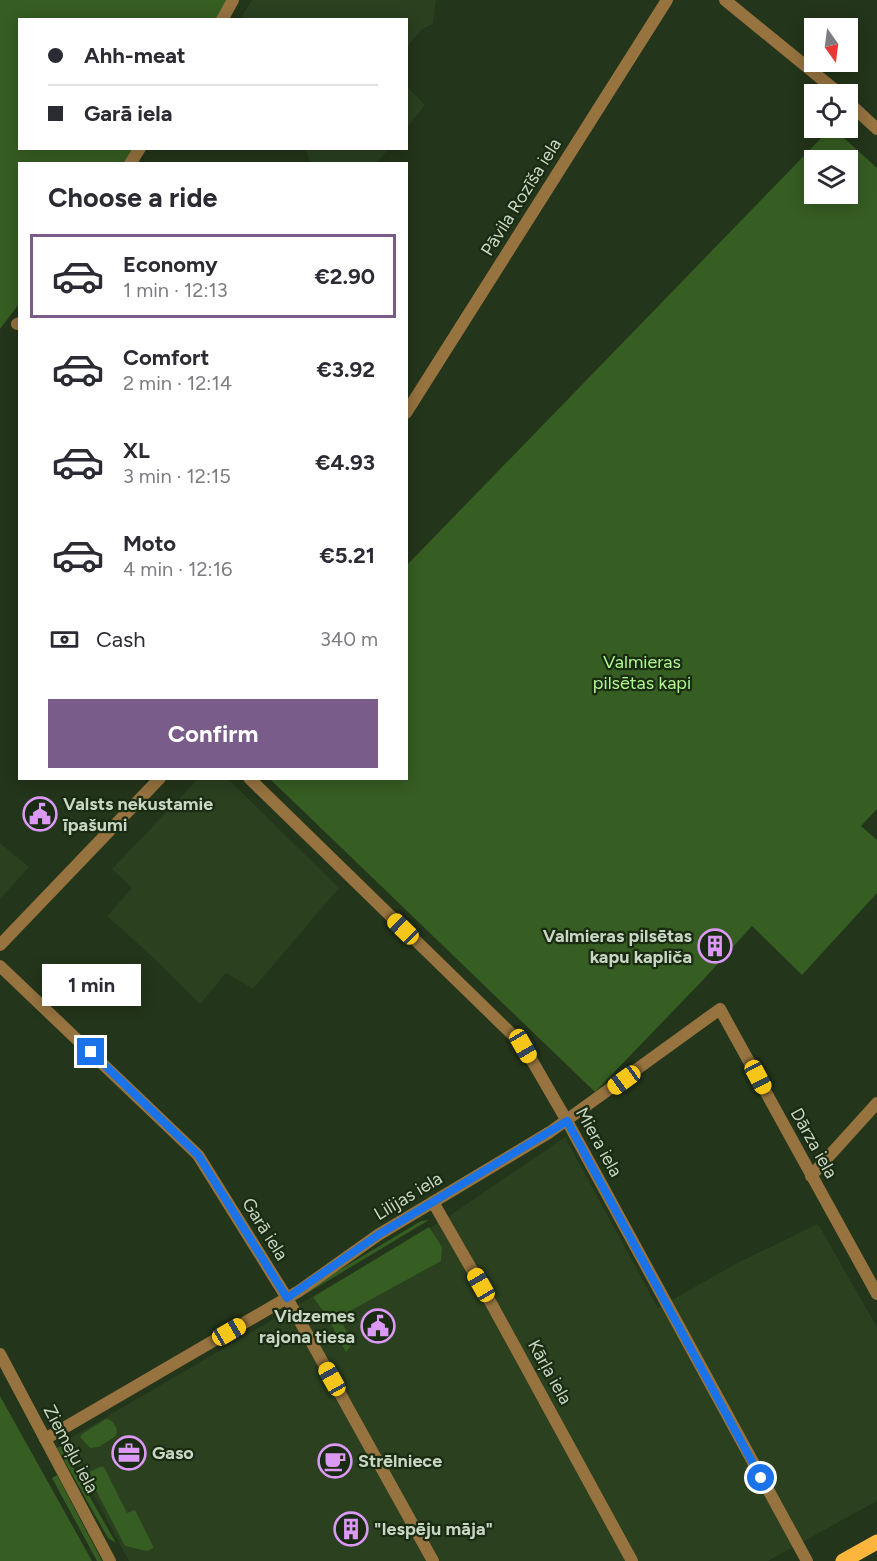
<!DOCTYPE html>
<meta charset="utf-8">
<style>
:root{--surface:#fff;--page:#f2f2f3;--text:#2b2b33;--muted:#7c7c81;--line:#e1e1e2;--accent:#7a5c8a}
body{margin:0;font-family:Figtree,sans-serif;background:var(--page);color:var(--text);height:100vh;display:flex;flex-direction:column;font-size:22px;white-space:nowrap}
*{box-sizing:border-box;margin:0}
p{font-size:20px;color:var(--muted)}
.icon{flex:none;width:33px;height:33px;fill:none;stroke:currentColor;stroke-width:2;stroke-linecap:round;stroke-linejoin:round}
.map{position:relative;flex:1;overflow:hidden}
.details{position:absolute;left:18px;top:162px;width:390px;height:618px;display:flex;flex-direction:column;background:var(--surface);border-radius:0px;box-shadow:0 3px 15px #0003}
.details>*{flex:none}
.top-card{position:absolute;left:18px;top:18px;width:390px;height:132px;border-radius:0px;box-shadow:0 3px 15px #0003;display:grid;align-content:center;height:132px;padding:0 30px;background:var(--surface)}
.needle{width:39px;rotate:166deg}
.fabs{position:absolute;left:804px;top:18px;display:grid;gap:12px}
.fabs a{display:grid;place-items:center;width:54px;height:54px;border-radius:0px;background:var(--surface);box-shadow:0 3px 15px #0003;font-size:30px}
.end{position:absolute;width:27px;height:27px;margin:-14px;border:8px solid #1a73e8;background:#fff;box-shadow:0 0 0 3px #fff}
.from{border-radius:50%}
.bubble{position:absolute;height:42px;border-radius:0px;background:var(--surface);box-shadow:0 3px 15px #0003;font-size:20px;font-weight:700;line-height:42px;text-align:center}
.car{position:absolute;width:18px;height:36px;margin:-18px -9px;border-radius:8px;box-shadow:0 0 4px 2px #0007;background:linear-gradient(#f5c518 24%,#345 0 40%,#f5c518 0 76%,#345 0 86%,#f5c518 0)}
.top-card b{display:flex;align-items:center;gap:21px;height:57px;font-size:22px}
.top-card b+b{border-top:2px solid var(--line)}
.top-card i{width:15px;height:15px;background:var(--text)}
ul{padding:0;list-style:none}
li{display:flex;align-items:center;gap:18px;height:84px;margin:0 12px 9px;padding:0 18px;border:3px solid transparent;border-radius:0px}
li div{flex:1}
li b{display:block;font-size:22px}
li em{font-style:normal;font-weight:700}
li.on{border-color:var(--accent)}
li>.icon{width:54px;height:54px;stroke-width:1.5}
h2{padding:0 30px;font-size:27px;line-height:72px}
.pay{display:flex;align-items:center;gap:15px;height:66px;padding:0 30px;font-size:22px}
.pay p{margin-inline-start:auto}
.button{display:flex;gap:12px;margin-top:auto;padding:12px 30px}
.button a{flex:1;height:69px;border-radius:0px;background:var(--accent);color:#fff;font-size:24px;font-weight:700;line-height:69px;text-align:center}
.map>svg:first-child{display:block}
.built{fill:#2a401f}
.green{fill:#365d22;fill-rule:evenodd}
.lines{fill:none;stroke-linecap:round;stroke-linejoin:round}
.minor{stroke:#96733f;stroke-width:12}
.tertiary{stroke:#96733f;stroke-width:12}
.primary{stroke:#fdb63b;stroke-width:15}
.route{stroke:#1a73e8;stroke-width:8}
.labels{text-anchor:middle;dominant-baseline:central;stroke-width:4.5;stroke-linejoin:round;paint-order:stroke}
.street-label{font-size:18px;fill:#cad6c5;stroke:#192b11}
.park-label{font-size:18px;fill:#b1f790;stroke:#192b11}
.poi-label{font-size:18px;font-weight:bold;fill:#cad6c5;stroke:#192b11;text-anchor:start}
</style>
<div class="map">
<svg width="877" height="1561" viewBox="0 0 877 1561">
<rect width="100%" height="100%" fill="#23351a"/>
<g class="built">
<path d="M252,0h184l-3,24 -11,5 -13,15 -2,8 -1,-32 -166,-1z"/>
<path d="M407,87l18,18 -18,22z"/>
<path d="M305,149h83l-12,15 -65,-1z"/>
<path d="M198,779h30l111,109 -86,101 -27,-16 -26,31 -56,-55 -37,-33 25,-28 -20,-19z"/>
<path d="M0,843l29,24 -29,32z"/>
<path d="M565,1137l93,171 81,-46 79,-38 59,103v174l-109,60h-639l-64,-120 377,-220z"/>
</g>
<g class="green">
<path d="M0,0h237l-11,19 -206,1v128l120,1 -12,14 -108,1 -1,140 -19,25z"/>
<path d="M831,128h2l44,40v641l-16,17 16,14v53l-75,82 -50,-49 -49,54 -108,112 -325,-313 136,-1 1,-213zM814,160h34v34h-34z"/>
<path d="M429,1220l-123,74 10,-10 105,-63z"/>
<path d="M429,1227l13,20 -1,14 -102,56 14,26 -7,9 -20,-37 -13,-18z"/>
<path d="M0,1396l92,165h-92z"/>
<path d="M106,1419c6,0 9,6 11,11l-1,6 -17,11 -9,1 -10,-11 2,-3z"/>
<path d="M61,1446l55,97 -8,-5 -51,-90z"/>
<path d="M100,1467h4l23,46 8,-3 19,38 -7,3 -22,-5 -38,-73z"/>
<path d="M57,1475l45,86h-5l-45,-83z"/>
</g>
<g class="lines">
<g class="minor">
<path d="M725,0l115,94"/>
<path d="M222,20l11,-20"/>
<path d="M848,102l29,27"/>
<path d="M130,164l10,-16"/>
<path d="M17,324l3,-1"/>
<path d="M249,778l274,267 44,76 240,440"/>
<path d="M0,966l198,189 89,143 146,263"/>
<path d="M811,1176l66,-73"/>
<path d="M433,1202l58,101 141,258"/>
<path d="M0,1354l110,207"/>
<path d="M45,1439l254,-148 79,-56 172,-103 170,-123 157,285"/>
</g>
<g class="tertiary">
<path d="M406,413l261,-413"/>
<path d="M0,945l160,-167"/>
</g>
<path class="primary" d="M843,1561l34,-19"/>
</g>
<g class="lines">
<path class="route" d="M91,1052l107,103 89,143 91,-63 189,-114 194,357"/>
</g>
<defs>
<symbol id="civic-ring" viewBox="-11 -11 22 22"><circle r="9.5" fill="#192b11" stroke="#db99f5" stroke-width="1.5"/><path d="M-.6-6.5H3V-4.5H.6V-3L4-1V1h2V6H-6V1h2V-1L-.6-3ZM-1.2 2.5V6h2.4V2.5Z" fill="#db99f5"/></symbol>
<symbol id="building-ring" viewBox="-11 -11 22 22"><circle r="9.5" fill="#192b11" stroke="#db99f5" stroke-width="1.5"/><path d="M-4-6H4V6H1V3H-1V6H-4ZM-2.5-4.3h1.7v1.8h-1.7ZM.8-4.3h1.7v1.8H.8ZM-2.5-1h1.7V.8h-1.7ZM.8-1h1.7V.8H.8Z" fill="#db99f5"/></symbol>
<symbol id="office-ring" viewBox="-11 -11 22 22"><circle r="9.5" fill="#192b11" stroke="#db99f5" stroke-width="1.5"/><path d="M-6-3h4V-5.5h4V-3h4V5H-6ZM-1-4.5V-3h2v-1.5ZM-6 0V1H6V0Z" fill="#db99f5"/></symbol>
<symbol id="cafe-ring" viewBox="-11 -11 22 22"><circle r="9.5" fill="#192b11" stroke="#db99f5" stroke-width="1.5"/><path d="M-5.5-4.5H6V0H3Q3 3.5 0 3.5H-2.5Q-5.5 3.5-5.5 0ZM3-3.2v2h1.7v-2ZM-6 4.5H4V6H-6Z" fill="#db99f5"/></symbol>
</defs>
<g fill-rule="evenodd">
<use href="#civic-ring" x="21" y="795" width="38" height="38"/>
<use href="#building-ring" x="696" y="927" width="38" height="38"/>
<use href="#civic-ring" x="359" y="1307" width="38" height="38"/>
<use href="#office-ring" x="110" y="1434" width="38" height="38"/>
<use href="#cafe-ring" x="316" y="1442" width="38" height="38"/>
<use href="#building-ring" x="332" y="1510" width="38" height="38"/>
</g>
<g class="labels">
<g class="street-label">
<text transform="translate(521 197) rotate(-58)">Pāvila Rozīša iela</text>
<text transform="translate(599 1142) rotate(61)">Miera iela</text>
<text transform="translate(814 1143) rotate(61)">Dārza iela</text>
<text transform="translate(408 1196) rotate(-31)">Lilijas iela</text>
<text transform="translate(265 1229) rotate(58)">Garā iela</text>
<text transform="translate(550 1372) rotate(61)">Kārļa iela</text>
<text transform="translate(71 1449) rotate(62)">Ziemeļu iela</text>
</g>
<g class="park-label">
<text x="642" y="662">Valmieras<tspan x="642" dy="21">pilsētas kapi</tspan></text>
</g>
<g class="poi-label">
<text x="63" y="804">Valsts nekustamie<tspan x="63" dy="21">īpašumi</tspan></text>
<text x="692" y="936" text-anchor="end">Valmieras pilsētas<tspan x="692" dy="21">kapu kapliča</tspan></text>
<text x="355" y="1316" text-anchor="end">Vidzemes<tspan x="355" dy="21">rajona tiesa</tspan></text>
<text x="152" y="1453">Gaso</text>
<text x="358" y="1461">Strēlniece</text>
<text x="374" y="1529">"Iespēju māja"</text>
</g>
</g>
</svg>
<div class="fabs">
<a><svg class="needle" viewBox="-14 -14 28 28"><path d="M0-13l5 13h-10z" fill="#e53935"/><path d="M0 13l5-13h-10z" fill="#7c7c81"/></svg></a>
<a><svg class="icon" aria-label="locate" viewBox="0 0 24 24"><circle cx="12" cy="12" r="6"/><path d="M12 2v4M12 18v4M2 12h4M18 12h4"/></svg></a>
<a><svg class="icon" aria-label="layers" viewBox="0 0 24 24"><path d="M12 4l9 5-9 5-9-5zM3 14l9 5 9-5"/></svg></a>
</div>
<i class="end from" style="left:761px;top:1478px"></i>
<i class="end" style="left:91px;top:1052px"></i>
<div class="bubble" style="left:42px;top:964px;width:99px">1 min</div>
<i class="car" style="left:403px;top:929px;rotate:314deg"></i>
<i class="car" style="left:523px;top:1046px;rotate:150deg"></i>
<i class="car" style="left:758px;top:1077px;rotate:152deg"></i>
<i class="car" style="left:624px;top:1080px;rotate:234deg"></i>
<i class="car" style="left:481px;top:1285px;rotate:330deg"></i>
<i class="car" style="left:229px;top:1332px;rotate:60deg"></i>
<i class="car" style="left:332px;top:1379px;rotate:331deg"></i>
<div class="top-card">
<b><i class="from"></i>Ahh-meat</b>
<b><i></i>Garā iela</b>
</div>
<section class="details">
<h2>Choose a ride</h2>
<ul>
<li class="on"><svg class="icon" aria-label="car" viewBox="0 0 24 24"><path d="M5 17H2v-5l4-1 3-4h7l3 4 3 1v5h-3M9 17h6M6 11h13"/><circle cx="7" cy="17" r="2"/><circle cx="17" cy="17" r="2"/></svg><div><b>Economy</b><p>1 min · 12:13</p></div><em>€2.90</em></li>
<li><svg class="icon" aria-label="car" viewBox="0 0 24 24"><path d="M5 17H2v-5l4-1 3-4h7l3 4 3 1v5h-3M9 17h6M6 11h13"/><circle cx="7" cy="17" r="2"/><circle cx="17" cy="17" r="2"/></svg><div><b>Comfort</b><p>2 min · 12:14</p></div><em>€3.92</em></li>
<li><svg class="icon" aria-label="car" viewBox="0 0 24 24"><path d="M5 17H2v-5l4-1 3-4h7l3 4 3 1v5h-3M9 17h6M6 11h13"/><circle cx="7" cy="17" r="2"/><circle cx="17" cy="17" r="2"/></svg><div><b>XL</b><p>3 min · 12:15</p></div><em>€4.93</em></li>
<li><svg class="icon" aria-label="car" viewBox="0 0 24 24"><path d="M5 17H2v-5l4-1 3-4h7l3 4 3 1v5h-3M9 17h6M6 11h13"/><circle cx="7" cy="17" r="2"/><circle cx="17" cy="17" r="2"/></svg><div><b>Moto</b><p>4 min · 12:16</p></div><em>€5.21</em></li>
</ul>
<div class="pay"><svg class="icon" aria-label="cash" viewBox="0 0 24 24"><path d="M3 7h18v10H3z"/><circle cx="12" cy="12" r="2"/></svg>Cash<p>340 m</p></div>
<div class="button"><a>Confirm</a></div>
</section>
</div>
